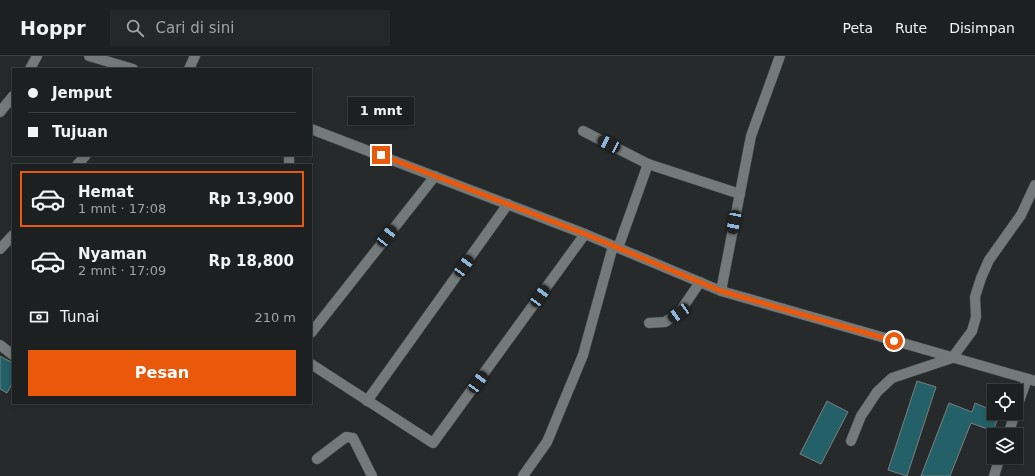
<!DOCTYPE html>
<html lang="id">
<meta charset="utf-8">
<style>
:root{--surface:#1c2020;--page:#252829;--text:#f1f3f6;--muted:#a0a3a5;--line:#3a3e3e;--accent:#ea580c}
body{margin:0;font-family:"DejaVu Sans",sans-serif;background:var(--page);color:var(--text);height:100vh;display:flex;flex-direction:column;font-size:15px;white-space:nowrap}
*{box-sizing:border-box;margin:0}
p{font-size:13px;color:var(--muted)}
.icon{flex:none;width:22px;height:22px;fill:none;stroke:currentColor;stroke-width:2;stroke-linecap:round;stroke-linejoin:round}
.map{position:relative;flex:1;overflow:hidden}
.panel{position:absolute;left:12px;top:108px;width:300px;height:240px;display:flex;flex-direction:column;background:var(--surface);border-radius:0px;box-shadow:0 2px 6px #0003,0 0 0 1px var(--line)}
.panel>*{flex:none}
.top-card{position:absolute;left:12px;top:12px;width:300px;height:88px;border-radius:0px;box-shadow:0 2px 6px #0003,0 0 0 1px var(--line);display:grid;align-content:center;height:88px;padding:0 16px;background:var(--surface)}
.tools{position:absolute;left:987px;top:328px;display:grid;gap:8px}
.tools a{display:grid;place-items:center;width:36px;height:36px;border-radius:0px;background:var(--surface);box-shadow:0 2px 6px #0003,0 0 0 1px var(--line);font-size:20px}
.end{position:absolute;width:18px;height:18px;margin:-9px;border:5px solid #ea580c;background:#fff;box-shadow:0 0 0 2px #fff}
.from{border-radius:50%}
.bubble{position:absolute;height:28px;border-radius:0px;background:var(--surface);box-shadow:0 2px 6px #0003,0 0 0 1px var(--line);font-size:13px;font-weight:700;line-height:28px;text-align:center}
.car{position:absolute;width:12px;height:24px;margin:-12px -6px;border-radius:5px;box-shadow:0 0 3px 1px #0007;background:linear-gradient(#222 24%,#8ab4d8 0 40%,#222 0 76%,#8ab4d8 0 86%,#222 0)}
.top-card b{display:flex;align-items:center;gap:14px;height:38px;font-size:15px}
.top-card b+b{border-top:1px solid var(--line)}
.top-card i{width:10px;height:10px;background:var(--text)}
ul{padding:7px 0 0;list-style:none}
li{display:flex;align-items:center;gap:12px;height:56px;margin:0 8px 6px;padding:0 8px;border:2px solid transparent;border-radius:0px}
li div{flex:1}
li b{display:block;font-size:15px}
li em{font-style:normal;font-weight:700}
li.on{border-color:var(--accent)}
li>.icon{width:36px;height:36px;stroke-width:1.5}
.pay{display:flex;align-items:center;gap:10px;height:44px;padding:0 16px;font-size:15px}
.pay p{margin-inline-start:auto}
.primary-button{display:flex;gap:8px;margin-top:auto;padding:8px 16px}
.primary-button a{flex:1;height:46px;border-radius:0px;background:var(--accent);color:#fff;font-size:16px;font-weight:700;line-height:46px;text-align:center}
header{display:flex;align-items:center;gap:24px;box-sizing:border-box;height:56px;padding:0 20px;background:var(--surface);border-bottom:1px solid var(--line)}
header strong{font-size:19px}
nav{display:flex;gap:22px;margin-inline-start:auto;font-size:14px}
.search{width:280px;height:36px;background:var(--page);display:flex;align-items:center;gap:10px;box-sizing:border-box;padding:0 14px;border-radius:0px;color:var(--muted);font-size:15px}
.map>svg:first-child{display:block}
.building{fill:#246067;stroke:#7a7f80}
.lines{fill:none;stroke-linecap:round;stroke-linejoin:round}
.minor-casing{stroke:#454849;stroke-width:11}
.minor{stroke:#747979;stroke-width:10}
.route{stroke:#ea580c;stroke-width:5}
</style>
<header>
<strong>Hoppr</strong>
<div class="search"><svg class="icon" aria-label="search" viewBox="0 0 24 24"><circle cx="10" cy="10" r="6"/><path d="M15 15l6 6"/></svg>Cari di sini</div>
<nav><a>Peta</a><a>Rute</a><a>Disimpan</a></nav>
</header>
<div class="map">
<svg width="1035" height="420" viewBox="0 0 1035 420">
<rect width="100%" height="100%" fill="#262a2a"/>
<g class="building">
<path d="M0,300l13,7v19l-6,11 -7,-4z"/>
<path d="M917,325l19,6 -29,89 -19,-6z"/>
<path d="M827,345l21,11 -27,52 -21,-10z"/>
<path d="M949,347l23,9 3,-9 19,8v2h6l-7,18 -22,-8 -21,53h-29z"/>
</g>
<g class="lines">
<defs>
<g id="minor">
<path d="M89,0l44,13"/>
<path d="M30,13l7,-13"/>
<path d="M189,13l6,-13"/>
<path d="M0,56l13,-16"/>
<path d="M311,73l274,105 136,57 314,90"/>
<path d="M583,75l65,33 -30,84"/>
<path d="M648,108l92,30"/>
<path d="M77,109l9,-10"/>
<path d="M289,109v-10"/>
<path d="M0,193l13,-14"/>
<path d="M721,235l30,-155 29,-80"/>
<path d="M649,267l16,-1 14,-9 21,-31"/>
<path d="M311,277l124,-157"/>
<path d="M0,289l13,10"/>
<path d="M311,308l122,79 152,-209"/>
<path d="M367,345l141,-197"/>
<path d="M1016,354l11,-31"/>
<path d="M1008,379l7,-22"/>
<path d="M851,385l10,-25 16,-24 15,-14 60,-20 20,-27 4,-14 -1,-20 6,-19 8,-18 32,-45 14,-30"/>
<path d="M317,403l29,-22 7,1 19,38"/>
<path d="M523,420l24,-34 36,-87 30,-109"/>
<path d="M994,420l6,-19"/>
</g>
</defs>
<use href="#minor" class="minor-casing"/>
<use href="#minor" class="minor"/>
</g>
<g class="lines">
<path class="route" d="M381,99l204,79 136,57 173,50"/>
</g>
</svg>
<div class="tools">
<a><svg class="icon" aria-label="locate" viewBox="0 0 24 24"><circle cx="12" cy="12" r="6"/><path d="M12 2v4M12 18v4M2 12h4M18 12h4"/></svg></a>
<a><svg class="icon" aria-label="layers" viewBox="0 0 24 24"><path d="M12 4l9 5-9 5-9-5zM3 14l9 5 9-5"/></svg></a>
</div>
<i class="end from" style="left:894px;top:285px"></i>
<i class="end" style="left:381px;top:99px"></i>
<div class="bubble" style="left:348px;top:41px;width:66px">1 mnt</div>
<i class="car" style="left:609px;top:88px;rotate:297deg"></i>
<i class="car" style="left:734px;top:166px;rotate:191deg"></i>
<i class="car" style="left:387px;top:180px;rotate:38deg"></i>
<i class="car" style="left:464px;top:210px;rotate:36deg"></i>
<i class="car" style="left:540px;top:240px;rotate:36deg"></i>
<i class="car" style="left:679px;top:257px;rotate:236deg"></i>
<i class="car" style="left:478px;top:326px;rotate:36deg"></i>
<div class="top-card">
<b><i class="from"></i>Jemput</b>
<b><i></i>Tujuan</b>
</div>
<section class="panel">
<ul>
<li class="on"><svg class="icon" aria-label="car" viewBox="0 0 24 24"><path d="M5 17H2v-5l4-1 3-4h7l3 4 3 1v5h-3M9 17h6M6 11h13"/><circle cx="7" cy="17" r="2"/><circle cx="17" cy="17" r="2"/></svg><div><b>Hemat</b><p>1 mnt · 17:08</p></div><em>Rp 13,900</em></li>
<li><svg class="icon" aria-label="car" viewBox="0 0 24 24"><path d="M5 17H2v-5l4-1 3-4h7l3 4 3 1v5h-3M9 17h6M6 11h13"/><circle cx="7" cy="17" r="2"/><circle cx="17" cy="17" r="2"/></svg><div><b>Nyaman</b><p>2 mnt · 17:09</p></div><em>Rp 18,800</em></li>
</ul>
<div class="pay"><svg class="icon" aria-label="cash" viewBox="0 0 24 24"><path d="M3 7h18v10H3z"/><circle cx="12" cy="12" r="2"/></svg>Tunai<p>210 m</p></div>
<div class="primary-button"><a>Pesan</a></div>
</section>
</div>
